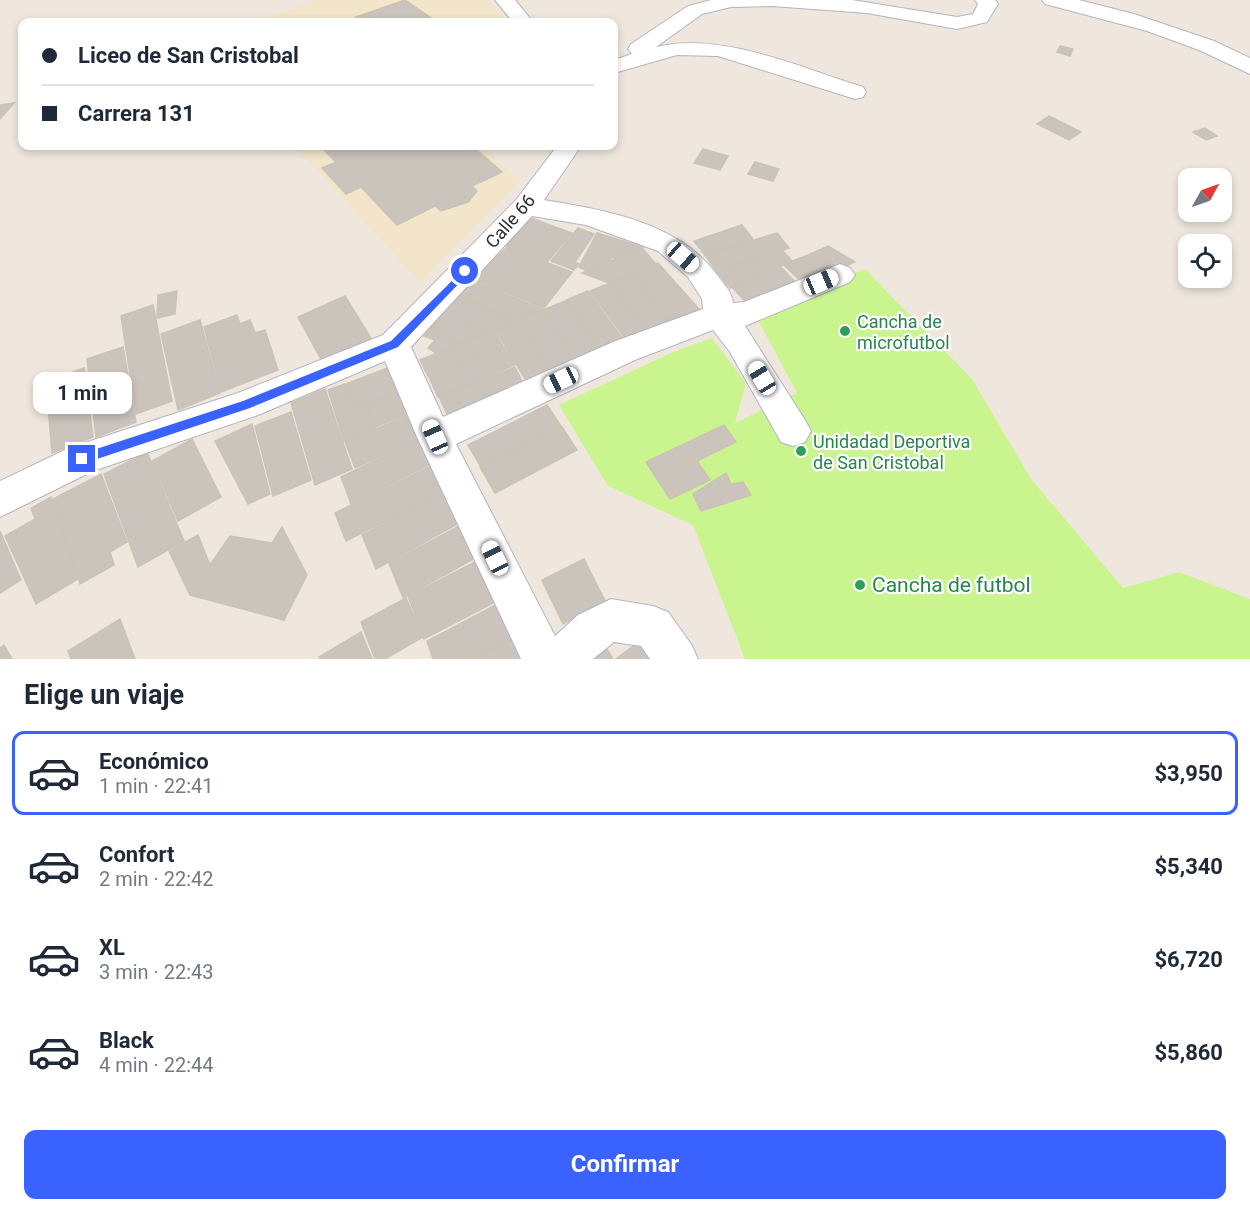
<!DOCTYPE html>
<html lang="es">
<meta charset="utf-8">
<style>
:root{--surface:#fff;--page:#f2f2f3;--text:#1f2937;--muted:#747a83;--line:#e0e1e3;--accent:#3a62ff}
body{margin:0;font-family:Roboto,sans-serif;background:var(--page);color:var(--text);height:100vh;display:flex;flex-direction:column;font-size:22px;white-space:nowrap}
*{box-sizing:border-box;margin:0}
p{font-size:20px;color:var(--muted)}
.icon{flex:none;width:33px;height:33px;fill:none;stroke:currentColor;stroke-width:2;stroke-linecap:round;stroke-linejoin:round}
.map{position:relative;height:659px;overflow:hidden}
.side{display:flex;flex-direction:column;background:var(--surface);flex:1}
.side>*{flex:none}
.hud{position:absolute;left:18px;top:18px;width:600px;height:132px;border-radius:12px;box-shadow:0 3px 9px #0003;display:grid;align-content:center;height:132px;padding:0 24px;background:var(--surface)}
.needle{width:39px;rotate:50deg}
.buttons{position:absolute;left:1178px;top:168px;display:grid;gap:12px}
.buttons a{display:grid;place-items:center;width:54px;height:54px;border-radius:12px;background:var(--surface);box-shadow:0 3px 9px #0003;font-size:30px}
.end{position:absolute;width:27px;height:27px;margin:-14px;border:8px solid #3a62ff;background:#fff;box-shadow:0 0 0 3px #fff}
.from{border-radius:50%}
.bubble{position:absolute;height:42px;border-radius:12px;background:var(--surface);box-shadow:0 3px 9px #0003;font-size:20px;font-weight:700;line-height:42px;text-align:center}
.car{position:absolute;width:18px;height:36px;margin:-18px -9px;border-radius:8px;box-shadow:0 0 4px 2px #0007;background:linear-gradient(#fff 24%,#345 0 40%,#fff 0 76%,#345 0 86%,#fff 0)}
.hud b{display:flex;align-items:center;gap:21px;height:57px;font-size:22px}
.hud b+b{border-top:2px solid var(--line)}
.hud i{width:15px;height:15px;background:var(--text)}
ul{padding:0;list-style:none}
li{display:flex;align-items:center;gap:18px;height:84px;margin:0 12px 9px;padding:0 12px;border:3px solid transparent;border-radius:12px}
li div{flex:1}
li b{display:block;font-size:22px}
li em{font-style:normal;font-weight:700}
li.active{border-color:var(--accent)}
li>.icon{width:54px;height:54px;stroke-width:1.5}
h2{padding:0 24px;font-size:27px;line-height:72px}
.primary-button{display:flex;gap:12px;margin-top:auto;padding:12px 24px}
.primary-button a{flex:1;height:69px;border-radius:12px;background:var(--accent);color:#fff;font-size:24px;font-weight:700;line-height:69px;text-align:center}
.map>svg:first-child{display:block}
.education{fill:#f2e5ca}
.pitch{fill:#caf48e}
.building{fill:#cac4bc;stroke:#cbc3b6;stroke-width:1.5}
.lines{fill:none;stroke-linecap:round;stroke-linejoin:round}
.minor-casing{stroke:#b1b4c1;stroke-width:2}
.minor{fill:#fff;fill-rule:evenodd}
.route{fill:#3a62ff}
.leisure-dot{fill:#2e9e5b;stroke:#fff;stroke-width:2}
.labels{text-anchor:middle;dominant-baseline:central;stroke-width:4.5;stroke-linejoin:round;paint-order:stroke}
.street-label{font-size:18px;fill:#2c2c2c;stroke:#fff}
.leisure-label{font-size:18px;fill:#27864d;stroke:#fff;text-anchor:start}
.near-leisure-label{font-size:21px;fill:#27864d;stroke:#fff;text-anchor:start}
</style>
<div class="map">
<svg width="1250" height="659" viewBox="0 0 1250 659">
<rect width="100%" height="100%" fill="#efe7dd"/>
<g class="education">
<path d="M317,0h172l19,22h-254z"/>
<path d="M294,146h186l41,34 -101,102z"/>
</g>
<path class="pitch" d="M865,269l107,110 59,100 92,109 56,-16 71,27v60h-505l-52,-134 -85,-39 -49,-81 112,-52 41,-15 34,45 -11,40 62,-30 -42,-79z"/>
<g class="building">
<path d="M405,0l32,22h-74l-7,-5z"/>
<path d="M1060,46l13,3 -3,7 -13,-4z"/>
<path d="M14,103l-14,16v-14z"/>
<path d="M1049,116l32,16 -12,8 -32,-16z"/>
<path d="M1205,128l12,8 -11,4 -13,-8z"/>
<path d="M320,146h152l30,26 -30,14 5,5 -9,11 -27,9 -6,-5 -38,19 -36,-38 -15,7 -24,-26 14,-6z"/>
<path d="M703,149l25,7 -8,14 -26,-7z"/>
<path d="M755,162l24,7 -6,12 -25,-7z"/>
<path d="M528,217l44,16 -24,28 -44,-16z"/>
<path d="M742,225l11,14 -48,16 -11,-14z"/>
<path d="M578,228l16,6 -19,28 4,2 -5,6 -23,-9z"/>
<path d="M597,233l33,10 -23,19 -20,9 -8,-4z"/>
<path d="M777,233l12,15 -73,23 -11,-16z"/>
<path d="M632,243l11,4 -28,12 -2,-2z"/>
<path d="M828,246l27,16 -35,15 -19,-19z"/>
<path d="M507,247l65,25 -28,36 -70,-29z"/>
<path d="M642,248l13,15 -46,20 -27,-10z"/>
<path d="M782,250l10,11 -62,27 -13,-16z"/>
<path d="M800,258l21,21 -15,7 -22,-21z"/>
<path d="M658,263l41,46 -26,12 -40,-47z"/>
<path d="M781,267l18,19 -48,22 -18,-20z"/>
<path d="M632,274l39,47 -22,10 -38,-48z"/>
<path d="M470,279l72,30 -27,12 -59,-27z"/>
<path d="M610,283l38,49 -21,9 -37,-50z"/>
<path d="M177,291l-2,23 -18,4 1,-23z"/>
<path d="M588,291l37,51 -23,10 -36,-52z"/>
<path d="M345,296l27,44 -49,23 -25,-46z"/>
<path d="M458,296l56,25 -26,12 -47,-21z"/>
<path d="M565,301l37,52 -24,10 -35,-53z"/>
<path d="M153,305l19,96 -36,13 -15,-98z"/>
<path d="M542,310l35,54 -24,11 -34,-55z"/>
<path d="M443,313l44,20 -26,10 -32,-14z"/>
<path d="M237,315l3,9 10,-4 5,13 10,-3 13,40 -57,22 -17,-65z"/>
<path d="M200,320l20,73 -42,17 -17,-76z"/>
<path d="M518,321l32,51 -23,10 -32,-53z"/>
<path d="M428,330l32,13 -24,10 -8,-5 7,-8 -11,-4z"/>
<path d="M494,330l9,16 -75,30 -8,-16z"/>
<path d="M123,347l13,75 -40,15 -9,-78z"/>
<path d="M504,347l11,18 -77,32 -9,-20z"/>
<path d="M390,367l9,23 -44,17 -9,-23z"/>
<path d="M515,367l7,14 -9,3 2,4 -67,28 -9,-19z"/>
<path d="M84,368l9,69 -41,16 -6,-71z"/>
<path d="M345,384l9,24 12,-4 9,24 -31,13 -16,-51z"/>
<path d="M325,389l27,80 -37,16 -24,-82z"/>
<path d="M400,391l10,22 -35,14 -8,-24z"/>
<path d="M547,405l14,21 -80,41 -13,-22z"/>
<path d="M291,412l20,68 -38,16 -18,-70z"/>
<path d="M411,414l11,24 -67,30 -10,-26z"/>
<path d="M252,424l18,70 -22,10 -33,-63z"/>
<path d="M724,425l12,17 -39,19 13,19 -40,19 -24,-37z"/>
<path d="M562,427l15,23 -82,43 -15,-26z"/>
<path d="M192,439l29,58 -43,24 -26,-60z"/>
<path d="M419,440l12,24 -80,40 -10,-27z"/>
<path d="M147,452l37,89 -46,26 -34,-93z"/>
<path d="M431,466l13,26 -98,49 -11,-28z"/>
<path d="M726,473l5,11 12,-2 8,13 -50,16 -8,-17z"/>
<path d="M101,474l26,68 -17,10 4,13 -34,19 -27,-85z"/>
<path d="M448,490l15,31 -87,48 -14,-34z"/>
<path d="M51,497l27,82 -42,25 -31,-68 30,-17 -4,-11z"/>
<path d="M463,524l16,32 -76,42 -14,-35z"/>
<path d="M282,527l25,48 -23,45 -94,-25 -21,-44 29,-16 12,30 20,-29 42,7z"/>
<path d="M0,531l21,49 -21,13z"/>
<path d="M481,559l18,41 -75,39 -16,-43z"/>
<path d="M584,559l21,42 -42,23 -21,-44z"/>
<path d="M406,598l17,39 -38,22h-10l-14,-37z"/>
<path d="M503,601l15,33 -46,25h-39l-6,-18z"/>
<path d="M120,619l15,40h-64l-3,-8z"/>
<path d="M361,632l11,27h-52l-1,-2z"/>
<path d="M518,635l11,24h-55z"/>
<path d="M637,643l12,16h-33z"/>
<path d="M4,645l8,14h-12v-11z"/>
<path d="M605,646l8,13h-22z"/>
</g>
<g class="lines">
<defs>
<g id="minor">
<path d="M495,0h20l18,22h-20z"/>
<path d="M711,0h141l105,17 16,-3 5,-10 -3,-4h20l3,4 -11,18 -30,7 -90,-16 -95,-7 -41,1 -29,7 -46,33c65,-16 145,21 207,40l3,5 -3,5 -8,2 -137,-43 -41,-1 -63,18v-13l18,-6 -4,-5 3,-5 57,-38z"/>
<path d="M1042,0h37l55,14 80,27 36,17v16l-51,-24 -52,-19 -102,-27z"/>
<path d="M557,146h24l-37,54c61,10 134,22 173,75 7,9 15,17 16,28l11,-1 96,-38 10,4 5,7 -5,7 -105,44 60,94 6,11 -6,11 -12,4 -12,-4 -51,-90 -17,-22 -78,30 -179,84 99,192 23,-21 33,-16 42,7 15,6 23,32 7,15h-48l-9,-13 -27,-4 -21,17h-72l-104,-222 -32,-76 -127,54 -165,56 -93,46v-36l69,-33 169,-55 145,-58 133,-135zM532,216l54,9 72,26 30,26 14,22 1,10 -90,33 -170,75 -32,-70z"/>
</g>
</defs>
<use href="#minor" class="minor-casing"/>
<use href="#minor" class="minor"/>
</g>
<path class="route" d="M465,268l4,3 -1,3 -70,73 -148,61 -168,56 -4,-2v-7l165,-54 148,-60z"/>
<g class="leisure-dot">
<circle cx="845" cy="331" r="6"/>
<circle cx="801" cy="451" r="6"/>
<circle cx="860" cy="585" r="6"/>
</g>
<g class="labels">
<g class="street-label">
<text transform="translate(510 221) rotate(-49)">Calle 66</text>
</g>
<g class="leisure-label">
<text x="857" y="321">Cancha de<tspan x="857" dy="21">microfutbol</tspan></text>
<text x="813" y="441">Unidadad Deportiva<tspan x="813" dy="21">de San Cristobal</tspan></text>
</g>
<g class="near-leisure-label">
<text x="872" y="585">Cancha de futbol</text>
</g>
</g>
</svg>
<div class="buttons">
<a><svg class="needle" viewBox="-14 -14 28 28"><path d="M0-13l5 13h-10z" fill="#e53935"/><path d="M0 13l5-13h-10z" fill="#747a83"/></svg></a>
<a><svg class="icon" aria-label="locate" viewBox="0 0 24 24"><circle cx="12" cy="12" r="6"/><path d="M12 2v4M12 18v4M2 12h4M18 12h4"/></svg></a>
</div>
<i class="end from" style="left:465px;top:271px"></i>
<i class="end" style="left:82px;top:459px"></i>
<div class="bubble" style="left:33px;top:372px;width:99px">1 min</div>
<i class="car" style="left:683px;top:257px;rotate:131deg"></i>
<i class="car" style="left:821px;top:282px;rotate:67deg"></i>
<i class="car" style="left:762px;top:378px;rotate:329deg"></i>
<i class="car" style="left:561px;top:380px;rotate:245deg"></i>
<i class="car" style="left:435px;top:437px;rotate:336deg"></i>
<i class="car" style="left:495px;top:558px;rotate:334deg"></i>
<div class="hud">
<b><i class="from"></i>Liceo de San Cristobal</b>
<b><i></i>Carrera 131</b>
</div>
</div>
<section class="side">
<h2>Elige un viaje</h2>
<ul>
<li class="active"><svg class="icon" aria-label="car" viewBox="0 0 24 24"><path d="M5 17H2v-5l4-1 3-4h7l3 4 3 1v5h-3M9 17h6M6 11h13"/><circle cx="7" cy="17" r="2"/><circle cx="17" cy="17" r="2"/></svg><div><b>Económico</b><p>1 min · 22:41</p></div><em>$3,950</em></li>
<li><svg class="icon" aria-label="car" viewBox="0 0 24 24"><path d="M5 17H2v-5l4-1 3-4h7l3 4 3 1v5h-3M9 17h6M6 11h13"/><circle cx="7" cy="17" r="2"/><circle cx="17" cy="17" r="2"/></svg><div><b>Confort</b><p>2 min · 22:42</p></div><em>$5,340</em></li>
<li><svg class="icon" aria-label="car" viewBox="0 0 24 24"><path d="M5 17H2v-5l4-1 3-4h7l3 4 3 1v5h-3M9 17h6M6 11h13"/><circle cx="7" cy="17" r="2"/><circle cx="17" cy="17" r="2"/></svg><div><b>XL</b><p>3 min · 22:43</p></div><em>$6,720</em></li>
<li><svg class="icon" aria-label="car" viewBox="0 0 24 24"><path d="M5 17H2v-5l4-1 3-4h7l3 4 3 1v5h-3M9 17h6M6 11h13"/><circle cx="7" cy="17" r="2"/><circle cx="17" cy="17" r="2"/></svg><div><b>Black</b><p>4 min · 22:44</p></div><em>$5,860</em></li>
</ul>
<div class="primary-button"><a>Confirmar</a></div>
</section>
